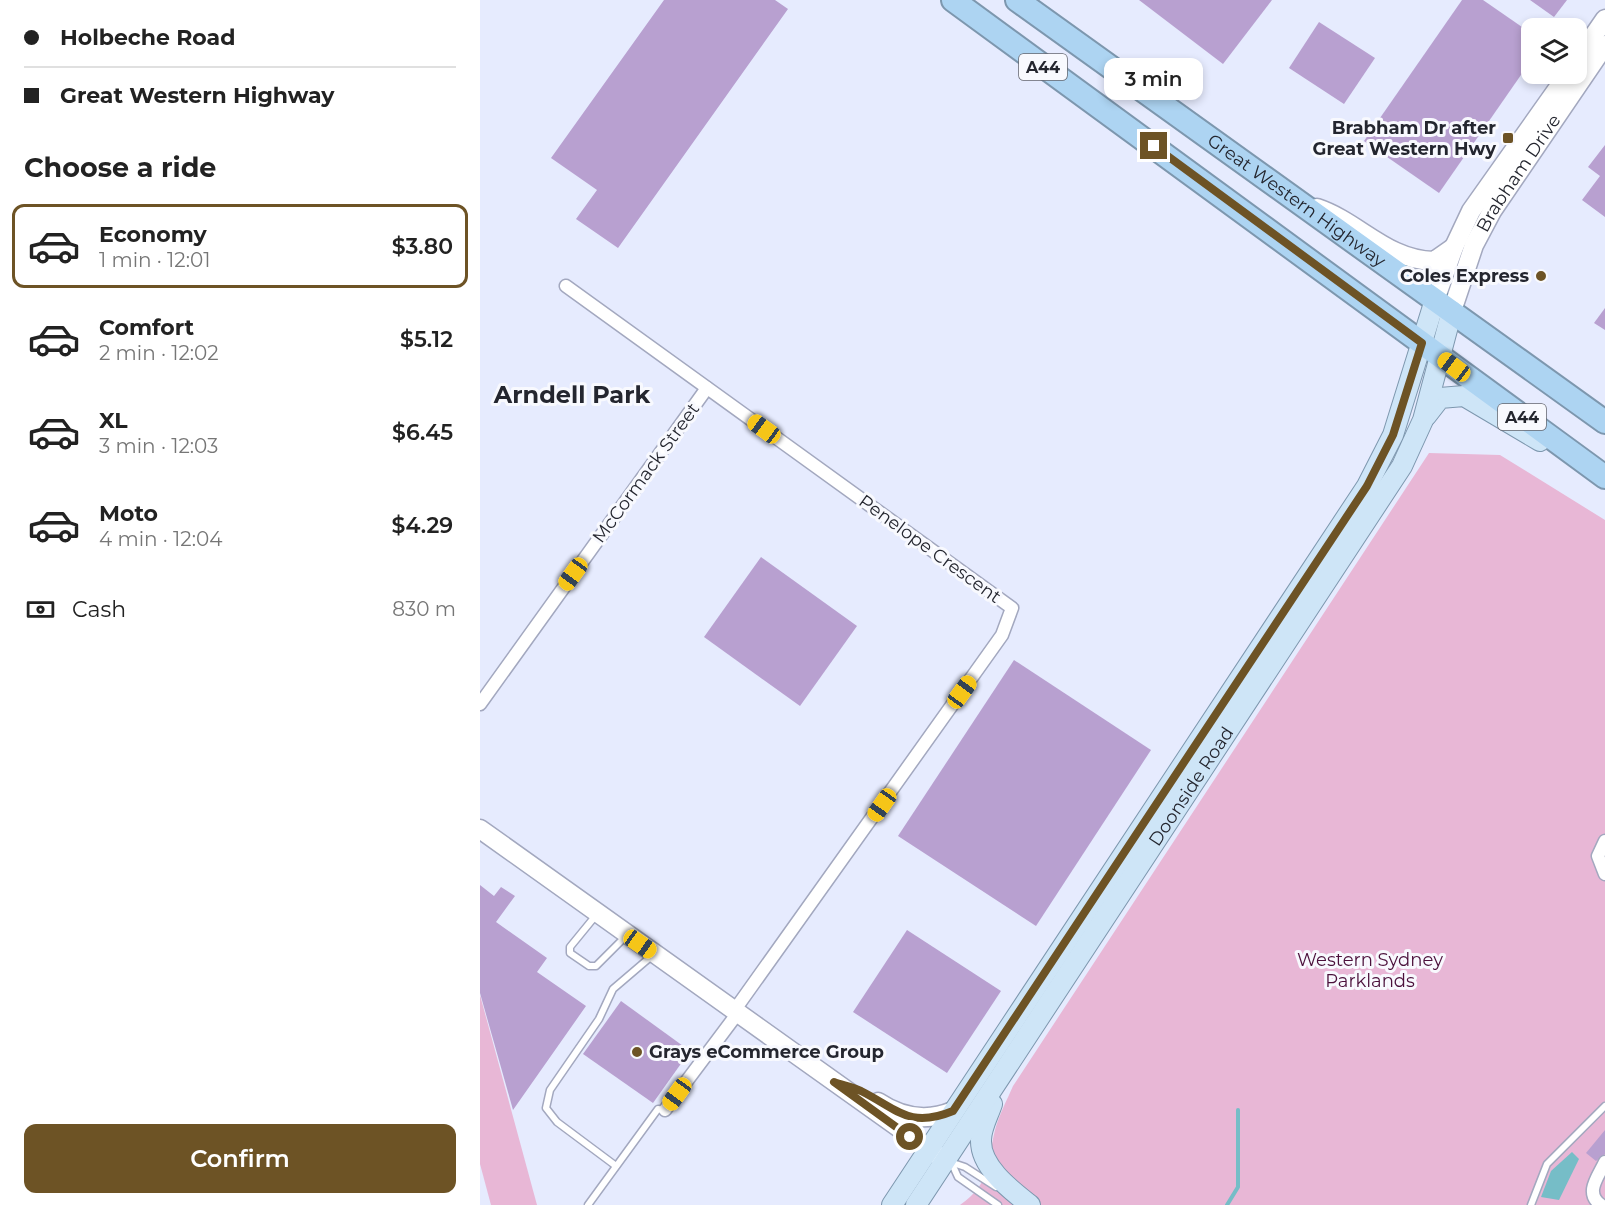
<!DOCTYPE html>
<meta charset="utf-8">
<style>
:root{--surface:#fff;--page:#f2f2f2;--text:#222;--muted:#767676;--line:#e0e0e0;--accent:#6d5325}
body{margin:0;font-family:Montserrat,sans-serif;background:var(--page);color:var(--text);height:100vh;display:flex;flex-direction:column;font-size:22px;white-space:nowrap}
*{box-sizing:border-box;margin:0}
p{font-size:20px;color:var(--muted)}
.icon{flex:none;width:33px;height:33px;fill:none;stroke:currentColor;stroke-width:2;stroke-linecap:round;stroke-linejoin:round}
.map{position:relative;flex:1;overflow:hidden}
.details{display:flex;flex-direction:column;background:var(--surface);width:480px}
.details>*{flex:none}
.hud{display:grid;align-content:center;height:132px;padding:0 24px;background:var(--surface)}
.tools{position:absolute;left:1041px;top:18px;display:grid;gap:12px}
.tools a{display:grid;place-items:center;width:66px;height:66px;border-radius:12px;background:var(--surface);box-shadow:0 3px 9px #0003;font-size:30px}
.end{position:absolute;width:27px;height:27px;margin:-14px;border:8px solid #6d5325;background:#fff;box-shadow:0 0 0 3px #fff}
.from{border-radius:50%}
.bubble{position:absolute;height:42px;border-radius:12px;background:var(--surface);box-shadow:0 3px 9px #0003;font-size:20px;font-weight:600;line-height:42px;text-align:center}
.car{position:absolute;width:18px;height:36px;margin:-18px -9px;border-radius:8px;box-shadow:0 0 4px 2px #0007;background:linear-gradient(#f5c518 24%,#345 0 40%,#f5c518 0 76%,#345 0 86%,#f5c518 0)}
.hud b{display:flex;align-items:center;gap:21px;height:57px;font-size:22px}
.hud b+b{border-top:2px solid var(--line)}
.hud i{width:15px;height:15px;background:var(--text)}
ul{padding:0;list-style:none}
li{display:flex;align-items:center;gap:18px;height:84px;margin:0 12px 9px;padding:0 12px;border:3px solid transparent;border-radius:12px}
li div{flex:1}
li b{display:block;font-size:22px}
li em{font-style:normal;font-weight:600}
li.selected{border-color:var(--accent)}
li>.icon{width:54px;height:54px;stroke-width:1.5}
h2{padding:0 24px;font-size:27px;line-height:72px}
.pay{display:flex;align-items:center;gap:15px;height:66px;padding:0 24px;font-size:22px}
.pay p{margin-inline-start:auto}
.button{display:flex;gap:12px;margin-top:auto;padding:12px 24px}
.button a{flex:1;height:69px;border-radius:12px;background:var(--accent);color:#fff;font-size:24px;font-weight:600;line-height:69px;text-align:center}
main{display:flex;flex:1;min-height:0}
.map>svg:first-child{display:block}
.green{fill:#e8b7d6}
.water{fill:#76bdc7}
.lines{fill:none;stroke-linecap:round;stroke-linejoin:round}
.stream{stroke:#76bdc7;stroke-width:4}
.building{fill:#b8a0d0}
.lane-casing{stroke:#a3a8bf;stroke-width:9}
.street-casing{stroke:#a3a8bf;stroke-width:15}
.secondary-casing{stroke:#a3a8bf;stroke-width:21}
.primary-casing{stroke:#7d97ae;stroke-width:22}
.highway-casing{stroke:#7d97ae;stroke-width:26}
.lane{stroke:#fff;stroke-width:6}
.street{stroke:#fff;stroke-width:12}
.secondary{stroke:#fff;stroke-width:18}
.primary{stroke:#cee5f7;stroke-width:20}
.highway{stroke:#add4f2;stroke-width:22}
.route{stroke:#6d5325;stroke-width:8}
.poi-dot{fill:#6d5325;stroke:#f8f9fe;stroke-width:2}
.labels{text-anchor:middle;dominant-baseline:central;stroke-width:6;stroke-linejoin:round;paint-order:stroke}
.shield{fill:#f8f9fe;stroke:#64656d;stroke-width:1.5}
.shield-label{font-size:16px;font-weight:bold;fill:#24262f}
.poi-label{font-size:18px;font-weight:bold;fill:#24262f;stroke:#f8f9fe;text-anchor:end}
.street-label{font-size:18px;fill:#24262f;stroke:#f8f9fe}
.park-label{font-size:18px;fill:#4b103b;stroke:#f8f9fe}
.district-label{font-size:24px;font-weight:bold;fill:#24262f;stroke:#f8f9fe}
</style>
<main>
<section class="details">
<div class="hud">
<b><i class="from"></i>Holbeche Road</b>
<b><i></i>Great Western Highway</b>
</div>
<h2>Choose a ride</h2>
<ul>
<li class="selected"><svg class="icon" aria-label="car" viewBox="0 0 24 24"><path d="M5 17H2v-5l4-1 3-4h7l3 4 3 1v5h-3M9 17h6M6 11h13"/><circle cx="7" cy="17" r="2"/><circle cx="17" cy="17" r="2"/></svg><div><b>Economy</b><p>1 min · 12:01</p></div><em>$3.80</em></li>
<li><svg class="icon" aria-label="car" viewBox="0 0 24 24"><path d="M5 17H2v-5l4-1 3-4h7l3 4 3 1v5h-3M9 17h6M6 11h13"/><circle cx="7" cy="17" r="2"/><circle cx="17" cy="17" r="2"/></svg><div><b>Comfort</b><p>2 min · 12:02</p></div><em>$5.12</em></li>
<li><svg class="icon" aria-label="car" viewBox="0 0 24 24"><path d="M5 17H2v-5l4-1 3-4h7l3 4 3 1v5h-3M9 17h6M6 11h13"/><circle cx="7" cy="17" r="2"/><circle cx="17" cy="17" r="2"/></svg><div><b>XL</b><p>3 min · 12:03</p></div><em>$6.45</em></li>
<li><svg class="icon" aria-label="car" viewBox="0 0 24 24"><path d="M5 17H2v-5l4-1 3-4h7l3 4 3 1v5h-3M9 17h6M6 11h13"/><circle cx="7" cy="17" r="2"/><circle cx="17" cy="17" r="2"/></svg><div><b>Moto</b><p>4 min · 12:04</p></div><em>$4.29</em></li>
</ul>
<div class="pay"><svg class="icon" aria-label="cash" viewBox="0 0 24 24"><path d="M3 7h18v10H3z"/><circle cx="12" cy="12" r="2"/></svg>Cash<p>830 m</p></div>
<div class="button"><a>Confirm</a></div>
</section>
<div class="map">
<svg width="1125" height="1205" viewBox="0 0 1125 1205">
<rect width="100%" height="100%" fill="#e6ebfe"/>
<g class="green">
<path d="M949,453l71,2 105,65v685h-645c31,-21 27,-42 35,-75 4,-15 12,-30 18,-44z"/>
<path d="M0,995l57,210h-46l-11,-41z"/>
</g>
<path class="water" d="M1092,1152l7,7 -20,41 -18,-3 10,-26z"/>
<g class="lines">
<path class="stream" d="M747,1205l11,-18v-77"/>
</g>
<g class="building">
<path d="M184,0h111l13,9 -170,239 -42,-29 21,-29 -46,-32z"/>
<path d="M659,0h133l-49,64z"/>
<path d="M982,0h21l49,34v25l-93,134 -75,-52z"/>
<path d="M1050,0h37l-13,17z"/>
<path d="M839,22l56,36 -31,46 -55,-36z"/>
<path d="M1125,145v72l-23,-17 18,-24 -12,-9z"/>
<path d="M1125,308v22l-11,-7z"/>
<path d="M281,557l96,69 -57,80 -96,-69z"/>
<path d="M534,660l137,90 -115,176 -138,-90z"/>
<path d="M0,885l14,11 7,-9 14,9 -19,26 51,36 -10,14 49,34 -73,104 -33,-117z"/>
<path d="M427,930l94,61 -54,82 -94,-61z"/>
<path d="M141,1001l69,50 -37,52 -70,-49z"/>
<path d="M1125,1130v24l-9,7 -10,-8z"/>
</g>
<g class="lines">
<defs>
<g id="lane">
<path d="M117,914l-27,33v6l19,13h7l31,-31"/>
<path d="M467,1161l18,6 31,20"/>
<path d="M472,1164l6,13 40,28"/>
<path d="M136,1166l-59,-44 -11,-14 4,-18 49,-71 14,-30 41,-35"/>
<path d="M108,1205l70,-96 7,1"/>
<path d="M1051,1205l16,-41 58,-58"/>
</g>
<g id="street">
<path d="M86,286l446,322 -10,27 -268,376"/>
<path d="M0,704l227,-316"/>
<path d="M1125,841l-7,15 7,18"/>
<path d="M185,1110l72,-96"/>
<path d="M1121,1205c-17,-12 -3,-28 4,-43"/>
</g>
<g id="secondary">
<path d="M1096,61l29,-42"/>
<path d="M837,208c42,14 69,52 117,53l20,-14"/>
<path d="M955,300l19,-53 17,-36 97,-137"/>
<path id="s1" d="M972,311l22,-66 18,-34 113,-166"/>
<path d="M0,829l460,328"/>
<path d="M398,1102c24,16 49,20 75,9"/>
</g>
<g id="primary">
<path d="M946,416l14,-18 24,-2 76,45"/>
<path d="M512,1104c-4,12 -11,24 -11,36 -1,27 30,50 49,65"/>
<path d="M412,1205l475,-719 26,-51 42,-135"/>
<path id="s2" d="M436,1205l486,-739 21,-46 29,-109"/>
</g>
<g id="highway">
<path d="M473,0l652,477"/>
<path id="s3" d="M537,0l588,422"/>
</g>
</defs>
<use href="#lane" class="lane-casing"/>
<use href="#street" class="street-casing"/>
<use href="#secondary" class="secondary-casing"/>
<use href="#primary" class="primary-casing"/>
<use href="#highway" class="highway-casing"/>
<use href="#lane" class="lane"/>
<use href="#street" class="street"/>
<use href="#secondary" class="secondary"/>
<use href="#primary" class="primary"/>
<use href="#highway" class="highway"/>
</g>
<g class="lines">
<path class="route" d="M430,1137l-76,-55c8,3 18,5 27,9 36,18 48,38 92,20l414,-625 26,-51 29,-92 -268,-197"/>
</g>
<g class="poi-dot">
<rect x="1022" y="132" width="12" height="12" rx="3"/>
<circle cx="1061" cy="276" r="6"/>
<circle cx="157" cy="1052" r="6"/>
</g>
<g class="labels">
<g class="shield">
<rect x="539" y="54" width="48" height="26" rx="4.5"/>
<rect x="1018" y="404" width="48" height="26" rx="4.5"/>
</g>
<g class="shield-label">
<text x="563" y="67">A44</text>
<text x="1042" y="417">A44</text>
</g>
<g class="poi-label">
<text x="1016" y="128">Brabham Dr after<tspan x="1016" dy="21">Great Western Hwy</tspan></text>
<text x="1049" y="276">Coles Express</text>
<text x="169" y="1052" text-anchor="start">Grays eCommerce Group</text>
</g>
<g class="street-label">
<text stroke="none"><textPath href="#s1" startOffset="154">Brabham Drive</textPath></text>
<text stroke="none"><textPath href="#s3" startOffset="344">Great Western Highway</textPath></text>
<text transform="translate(166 473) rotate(-54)">McCormack Street</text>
<text transform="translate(450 549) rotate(36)">Penelope Crescent</text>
<text stroke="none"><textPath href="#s2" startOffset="501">Doonside Road</textPath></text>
</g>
<g class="park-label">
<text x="890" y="960">Western Sydney<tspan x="890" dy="21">Parklands</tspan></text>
</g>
<g class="district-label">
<text x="92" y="394">Arndell Park</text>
</g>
</g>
</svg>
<div class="tools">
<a><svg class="icon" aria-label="layers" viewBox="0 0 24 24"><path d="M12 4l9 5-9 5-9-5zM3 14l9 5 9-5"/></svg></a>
</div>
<i class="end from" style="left:430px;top:1137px"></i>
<i class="end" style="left:674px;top:146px"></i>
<div class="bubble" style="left:624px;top:58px;width:99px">3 min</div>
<i class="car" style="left:974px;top:367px;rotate:307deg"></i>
<i class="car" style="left:284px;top:429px;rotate:306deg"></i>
<i class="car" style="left:93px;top:574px;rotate:216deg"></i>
<i class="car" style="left:482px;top:692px;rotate:36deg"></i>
<i class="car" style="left:402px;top:805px;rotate:215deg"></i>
<i class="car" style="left:160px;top:944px;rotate:125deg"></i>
<i class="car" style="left:197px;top:1094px;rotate:216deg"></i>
</div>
</main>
